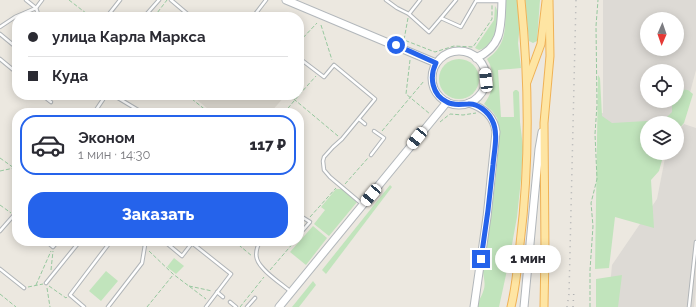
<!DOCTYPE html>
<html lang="ru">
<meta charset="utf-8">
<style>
:root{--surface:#fff;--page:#f2f2f3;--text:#2b2b33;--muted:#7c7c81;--line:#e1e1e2;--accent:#2563eb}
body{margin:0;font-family:Raleway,sans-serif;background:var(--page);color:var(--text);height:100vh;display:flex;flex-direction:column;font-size:15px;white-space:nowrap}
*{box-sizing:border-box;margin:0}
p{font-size:13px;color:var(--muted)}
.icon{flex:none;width:22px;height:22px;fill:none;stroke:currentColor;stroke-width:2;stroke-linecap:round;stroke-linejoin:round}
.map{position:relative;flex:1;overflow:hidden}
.panel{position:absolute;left:12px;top:108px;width:292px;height:138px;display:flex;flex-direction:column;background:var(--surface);border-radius:16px;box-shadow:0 2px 10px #0003}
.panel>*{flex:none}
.guide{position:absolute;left:12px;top:12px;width:292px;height:88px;border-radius:16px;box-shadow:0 2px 10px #0003;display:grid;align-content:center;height:88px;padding:0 16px;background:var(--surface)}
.needle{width:26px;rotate:182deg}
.tools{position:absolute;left:640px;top:12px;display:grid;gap:8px}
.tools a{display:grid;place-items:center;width:44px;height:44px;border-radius:50%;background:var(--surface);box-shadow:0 2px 10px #0003;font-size:20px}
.end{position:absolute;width:18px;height:18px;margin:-9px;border:5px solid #2563eb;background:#fff;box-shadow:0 0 0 2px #fff}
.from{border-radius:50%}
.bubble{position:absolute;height:28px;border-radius:14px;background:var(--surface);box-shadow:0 2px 10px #0003;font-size:13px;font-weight:800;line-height:28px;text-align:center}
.car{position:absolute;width:12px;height:24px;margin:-12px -6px;border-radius:5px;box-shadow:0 0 3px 1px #0007;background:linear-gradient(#fff 24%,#345 0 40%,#fff 0 76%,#345 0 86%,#fff 0)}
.guide b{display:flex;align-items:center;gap:14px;height:38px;font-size:15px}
.guide b+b{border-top:1px solid var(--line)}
.guide i{width:10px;height:10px;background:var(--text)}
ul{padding:7px 0 0;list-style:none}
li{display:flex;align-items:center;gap:12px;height:60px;margin:0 8px 6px;padding:0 8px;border:2px solid transparent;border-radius:16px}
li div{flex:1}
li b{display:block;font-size:15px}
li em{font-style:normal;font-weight:800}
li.current{border-color:var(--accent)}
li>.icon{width:36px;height:36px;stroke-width:1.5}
.primary-button{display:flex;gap:8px;margin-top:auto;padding:8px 16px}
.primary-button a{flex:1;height:46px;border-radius:16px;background:var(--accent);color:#fff;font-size:16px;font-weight:800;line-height:46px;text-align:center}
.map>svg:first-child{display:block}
.industrial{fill:#dddad5;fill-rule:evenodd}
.education{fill:#dedad1}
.green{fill:#c1e4bc}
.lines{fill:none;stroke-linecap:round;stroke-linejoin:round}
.lane-casing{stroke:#b1b5b8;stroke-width:4.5}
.secondary-casing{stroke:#b2b7bb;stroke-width:9}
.primary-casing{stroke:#f0b256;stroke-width:9}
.path{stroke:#97c89f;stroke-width:1;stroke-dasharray:4 2;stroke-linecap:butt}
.lane{stroke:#fff;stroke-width:2.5}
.secondary{stroke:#fff;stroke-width:7}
.primary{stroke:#fee5a3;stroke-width:7}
.rail{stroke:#b0b1b2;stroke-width:1.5;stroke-dasharray:1 5;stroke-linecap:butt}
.route{stroke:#2563eb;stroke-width:5}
</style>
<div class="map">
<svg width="696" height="307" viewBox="0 0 696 307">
<rect width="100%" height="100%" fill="#ece8e0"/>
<g class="industrial">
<path d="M603,0h93v70l-13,49 -36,4 -33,6 -16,-15 5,-1zM647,19h30v30h-30zM647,71h30v30h-30z"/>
<path d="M684,124l12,4v160l-2,19h-86l4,-42 45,-66 9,-46h11v-21z"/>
</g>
<path class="education" d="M191,95h95l-16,18h-47l-15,-4z"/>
<g class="green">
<path d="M505,0h12l3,25 -2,18 3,25 -23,2 3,47h13l-1,-25 2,-2h2l2,2 1,30 3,25 -2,32 -4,38 -8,44 -10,46h-21c0,-7 3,-9 5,-15 3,-7 1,-13 0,-20l13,-96 4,-45 -3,-13 -5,-7 -8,-7c11,-14 12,-30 3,-45 22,-15 18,-35 18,-59z"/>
<path d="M525,0h15l-3,41 -4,2 -4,-2z"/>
<path d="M495,6c8,11 -1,42 -16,44l-4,-2 19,-28z"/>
<circle cx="459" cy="79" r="20"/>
<path d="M598,75l2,3 2,38 10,7 52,-3 8,-8v-11h5v-12l11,1 5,4 -9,29 -7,8v-8h-30v30h17l-5,18 -8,9 3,48 -39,-11 -6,51 -14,1z"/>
<path d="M390,185l2,2 -66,87 -4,-4z"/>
<path d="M336,189h6l15,13 -28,34 -15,-12 11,-14 -4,-3z"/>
<path d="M313,226l14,12 -21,27 -16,-13z"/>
<path d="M174,258l10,8 -8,8 -9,-7z"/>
<path d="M106,271l12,10 -17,20 -12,-10z"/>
<path d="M622,275l-4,32h-22v-28z"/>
<path d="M313,281l3,4 -17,22h-7z"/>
</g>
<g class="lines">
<defs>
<g id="lane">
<path d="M26,0l10,8 3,9"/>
<path d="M171,0l20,17"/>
<path d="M386,0l11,8 12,6 20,18 12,-14 20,9 15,-26h25"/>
<path d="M109,14l11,-14"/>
<path d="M409,14l11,-14"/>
<path d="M144,17l15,-17"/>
<path d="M253,17l13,-17"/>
<path d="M441,18l15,-18"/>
<path d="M0,27l15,-10 21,-9 6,-8"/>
<path d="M0,34l17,14"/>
<path d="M299,58l25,19 10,-12 41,34 -33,40 -9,8 -9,10 -1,4 1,9 6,7 32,27"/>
<path d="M0,59l17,14"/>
<path d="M42,95l9,7"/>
<path d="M113,95l30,18"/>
<path d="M94,113l12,-18"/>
<path d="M359,119l6,5"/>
<path d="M371,155l13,-17 -10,-7"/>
<path d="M302,217l8,5 -7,8"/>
<path d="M0,231l14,-16 3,2"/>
<path d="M46,241l7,6 5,-6"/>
<path d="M138,241l7,4 4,-4"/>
<path d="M164,241l18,15 10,-13 39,31 -25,33"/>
<path d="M260,241c-3,6 -5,12 -3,18 3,11 25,25 34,33"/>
<path d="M0,269l24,19"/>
<path d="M46,283l34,-42"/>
<path d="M217,292l6,5"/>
<path d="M230,302l6,5"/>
<path d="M84,307l-14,-12 41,-54"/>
<path d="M108,307l34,-44 3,-18"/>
<path d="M247,307l8,-9"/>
<path d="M689,307l7,-65"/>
</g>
<g id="secondary">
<path d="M286,0l150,63"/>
<circle cx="459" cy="78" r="27"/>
<path d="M476,58c27,-12 25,-32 26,-58"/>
<path d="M469,103c15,5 25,13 27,29l-9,85 -13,90"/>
<path d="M279,307l168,-205"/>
<path d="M524,307l15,-158 3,-17"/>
</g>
<g id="primary">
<path d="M527,82l14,-38 5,-43"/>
<path d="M511,307c5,-21 7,-42 9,-63 10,-81 9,-163 1,-244"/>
<path d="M544,307l1,-53 -1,-131 6,-67 -1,-56"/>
</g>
</defs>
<use href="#lane" class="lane-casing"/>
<use href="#secondary" class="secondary-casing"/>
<use href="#primary" class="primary-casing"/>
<g class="path">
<path d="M69,0l22,17"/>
<path d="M154,17l13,-17"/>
<path d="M408,18l-4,22 31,12 19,-6 19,1 19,-28v-15"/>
<path d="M321,25l11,35"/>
<path d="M299,42l18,-19"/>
<path d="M410,60l-4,34 24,20"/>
<path d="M187,95l21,17 3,1"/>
<path d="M289,95l49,41"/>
<path d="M299,95l17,-19"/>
<path d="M284,113l15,-18"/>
<path d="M440,122l10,-8 13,1 13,-2"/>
<path d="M382,131l42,-50"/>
<path d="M0,158l14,10"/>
<path d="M0,171l14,-3 3,1"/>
<path d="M345,184l23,-26"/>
<path d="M0,205l11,8"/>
<path d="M310,217l26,-29"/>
<path d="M234,241l18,15"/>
<path d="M149,251l24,23 33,25"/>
<path d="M51,270l2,-19"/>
<path d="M270,270l25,-29"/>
<path d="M36,285l15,-34"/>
<path d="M49,286l17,12 1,-1"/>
<path d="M189,286l23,5"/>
<path d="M28,287l15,-3"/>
<path d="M47,288l3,19"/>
<path d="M0,294l16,13"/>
<path d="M147,307l26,-32"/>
<path d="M240,307l24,-30"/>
<path d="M590,307v-37l3,-44 -2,-23 6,-24 -2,-45 2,-29 -1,-79 2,-26"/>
</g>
<use href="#lane" class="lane"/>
<use href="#secondary" class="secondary"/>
<use href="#primary" class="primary"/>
<g class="rail">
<path d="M567,307l2,-13 7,-294"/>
<path d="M573,307l1,-18"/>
</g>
</g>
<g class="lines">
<path class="route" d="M396,45l40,18c-7,14 -4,32 11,39 7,4 14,2 21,2 10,-1 20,8 24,16 7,13 2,31 1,45 -3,32 -7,63 -12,94"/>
</g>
</svg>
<div class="tools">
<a><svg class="needle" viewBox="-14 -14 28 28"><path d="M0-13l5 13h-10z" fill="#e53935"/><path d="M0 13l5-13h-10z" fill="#7c7c81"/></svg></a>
<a><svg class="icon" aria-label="locate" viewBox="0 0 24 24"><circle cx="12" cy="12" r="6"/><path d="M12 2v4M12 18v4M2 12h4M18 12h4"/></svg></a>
<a><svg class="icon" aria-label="layers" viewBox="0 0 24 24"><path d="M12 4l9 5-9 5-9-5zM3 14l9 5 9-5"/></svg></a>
</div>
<i class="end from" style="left:396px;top:45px"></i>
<i class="end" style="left:481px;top:259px"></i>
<div class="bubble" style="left:495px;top:245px;width:66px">1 мин</div>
<i class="car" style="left:486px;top:80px;rotate:354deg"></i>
<i class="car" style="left:417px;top:138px;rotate:219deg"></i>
<i class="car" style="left:371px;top:195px;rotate:220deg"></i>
<div class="guide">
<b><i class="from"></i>улица Карла Маркса</b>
<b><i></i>Куда</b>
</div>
<section class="panel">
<ul>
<li class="current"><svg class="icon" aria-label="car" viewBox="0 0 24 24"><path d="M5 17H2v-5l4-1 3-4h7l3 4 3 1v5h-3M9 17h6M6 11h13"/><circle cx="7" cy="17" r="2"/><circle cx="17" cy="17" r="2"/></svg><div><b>Эконом</b><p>1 мин · 14:30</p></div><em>117 ₽</em></li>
</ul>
<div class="primary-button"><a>Заказать</a></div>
</section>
</div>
